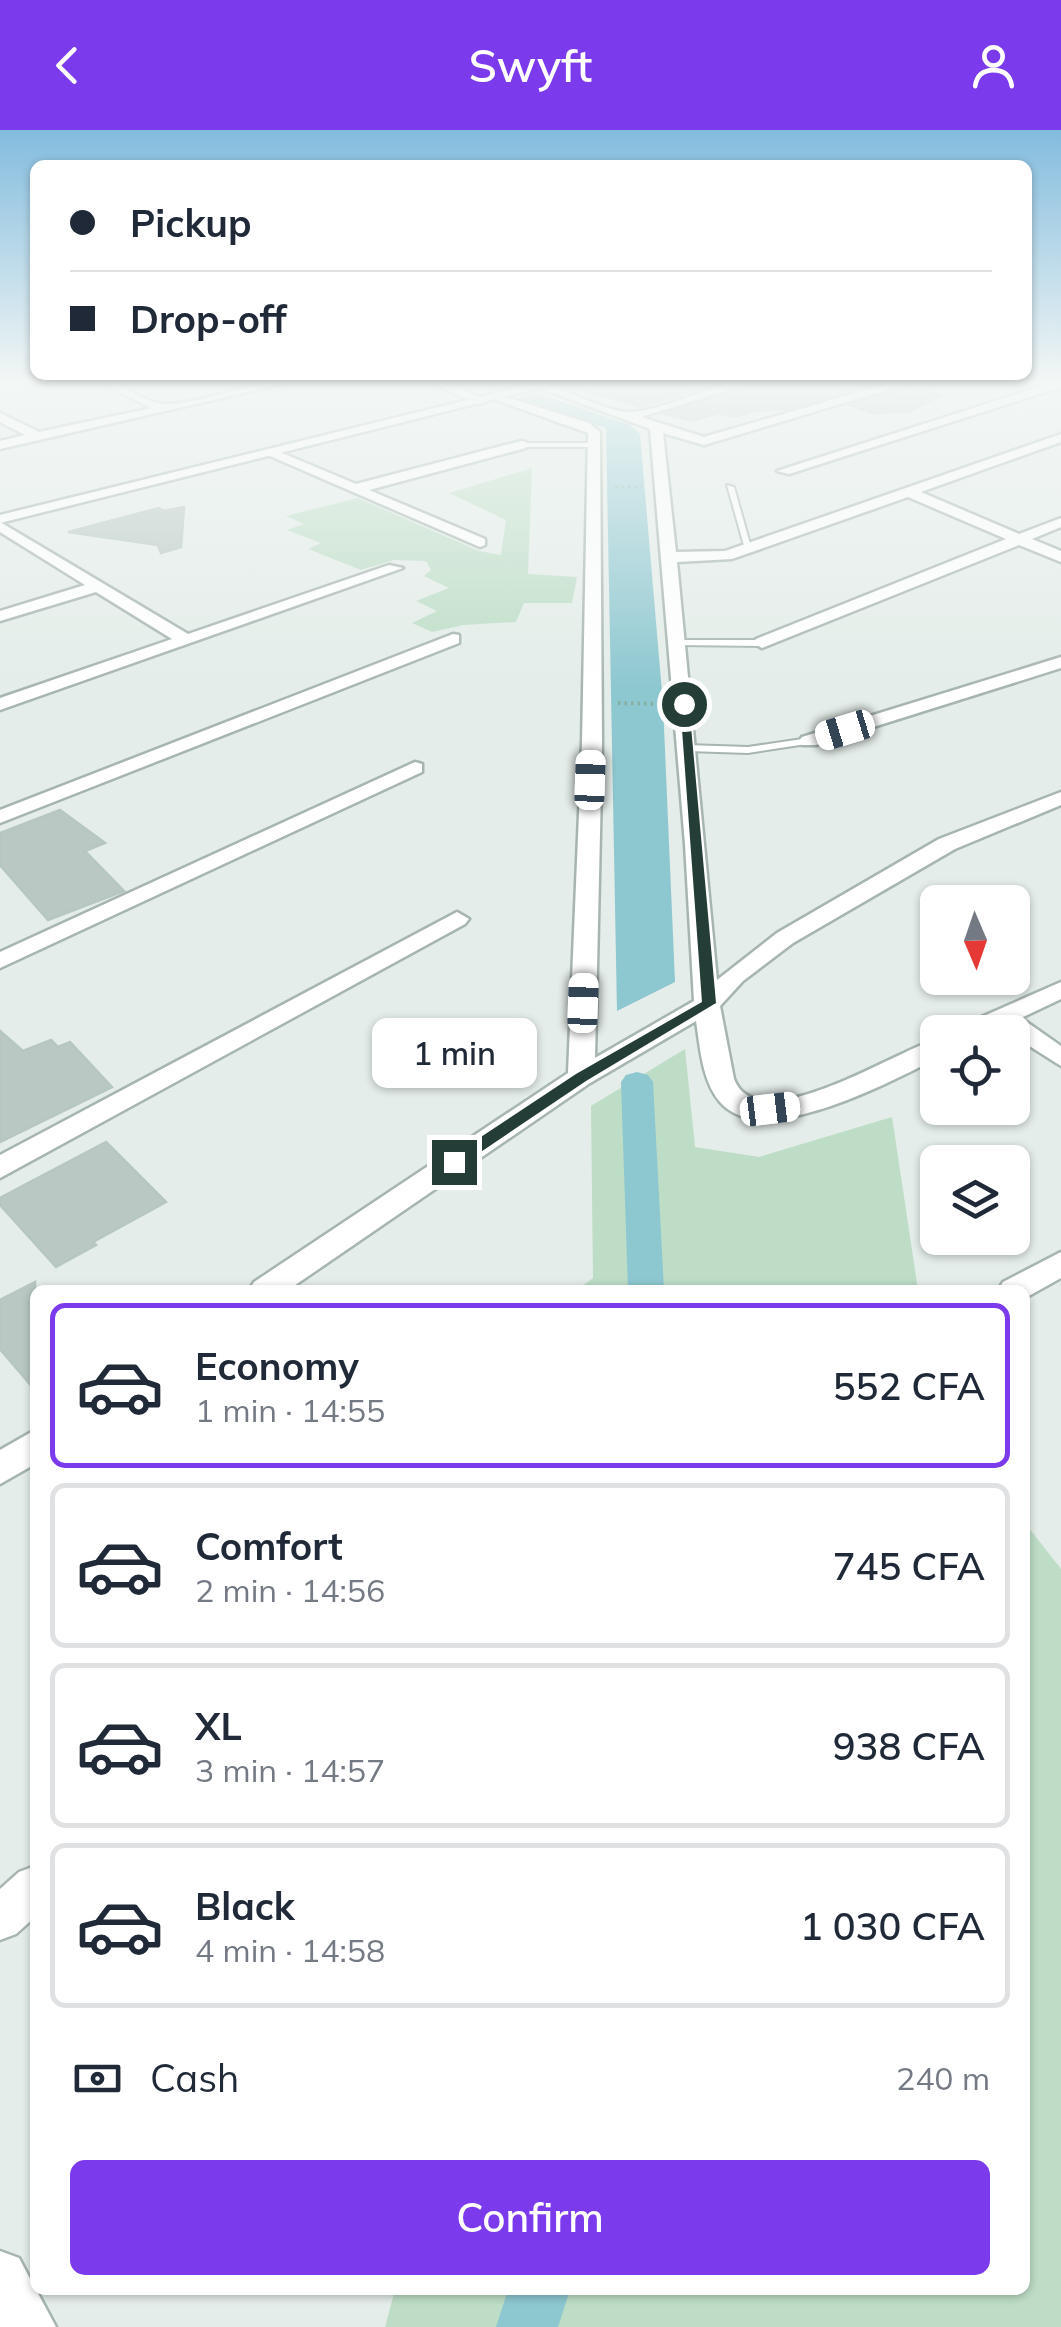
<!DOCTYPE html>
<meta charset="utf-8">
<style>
:root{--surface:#fff;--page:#f2f2f3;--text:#1f2937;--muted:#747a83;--line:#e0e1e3;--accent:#7c3aed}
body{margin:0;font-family:Mulish,sans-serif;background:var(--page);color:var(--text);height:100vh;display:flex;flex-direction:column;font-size:38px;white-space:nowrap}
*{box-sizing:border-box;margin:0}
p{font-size:32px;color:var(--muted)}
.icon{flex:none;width:55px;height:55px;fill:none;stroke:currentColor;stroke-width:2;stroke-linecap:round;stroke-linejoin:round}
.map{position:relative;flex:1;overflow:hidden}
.details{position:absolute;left:30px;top:1155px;width:1000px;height:1010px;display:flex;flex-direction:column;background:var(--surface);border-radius:15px;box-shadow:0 2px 8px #0004}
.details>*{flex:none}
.banner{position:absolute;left:30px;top:30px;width:1002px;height:220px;border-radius:15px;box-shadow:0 2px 8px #0004;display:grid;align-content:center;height:220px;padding:0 40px;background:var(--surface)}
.needle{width:65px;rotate:178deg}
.tools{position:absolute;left:920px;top:755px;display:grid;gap:20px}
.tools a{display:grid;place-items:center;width:110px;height:110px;border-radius:15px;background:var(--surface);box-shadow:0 2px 8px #0004;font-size:50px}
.end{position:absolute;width:45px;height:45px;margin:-22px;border:12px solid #243e37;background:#fff;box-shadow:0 0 0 5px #fff}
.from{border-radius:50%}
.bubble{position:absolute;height:70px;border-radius:15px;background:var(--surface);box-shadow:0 2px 8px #0004;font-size:32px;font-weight:600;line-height:70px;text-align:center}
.car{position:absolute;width:30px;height:60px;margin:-30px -15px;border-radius:12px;box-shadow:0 0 8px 2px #0007;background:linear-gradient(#fff 24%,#345 0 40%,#fff 0 76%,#345 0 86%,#fff 0)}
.banner b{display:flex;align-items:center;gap:35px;height:95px;font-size:38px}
.banner b+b{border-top:2px solid var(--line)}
.banner i{width:25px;height:25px;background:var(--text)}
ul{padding:18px 0 0;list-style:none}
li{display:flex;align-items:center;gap:30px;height:165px;margin:0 20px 15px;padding:0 20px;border:5px solid var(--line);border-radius:15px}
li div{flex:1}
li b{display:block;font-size:38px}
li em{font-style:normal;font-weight:600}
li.active{border-color:var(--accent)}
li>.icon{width:90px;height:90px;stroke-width:1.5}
.pay{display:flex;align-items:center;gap:25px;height:110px;padding:0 40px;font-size:38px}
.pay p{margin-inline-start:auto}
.primary-button{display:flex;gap:20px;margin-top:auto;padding:20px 40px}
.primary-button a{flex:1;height:115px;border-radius:15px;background:var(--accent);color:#fff;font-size:40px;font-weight:600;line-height:115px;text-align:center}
header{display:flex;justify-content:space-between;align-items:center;height:130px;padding:0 40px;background:var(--accent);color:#fff;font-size:45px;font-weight:600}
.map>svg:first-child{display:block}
.green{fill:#bdddc6}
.water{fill:#8dc7d0}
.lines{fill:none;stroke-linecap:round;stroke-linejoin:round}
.canal{fill:#8dc7d0;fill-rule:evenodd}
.building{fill:#b9c8c2;stroke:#b6c7c0;stroke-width:2.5}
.service-casing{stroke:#a7b5b0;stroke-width:4}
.minor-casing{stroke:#a7b5b0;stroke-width:5}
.tertiary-casing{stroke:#a7b5b0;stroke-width:5}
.path-far1{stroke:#85b0a2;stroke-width:2.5;stroke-dasharray:2.5 4;stroke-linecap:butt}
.path{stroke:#85b0a2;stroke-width:4;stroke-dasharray:2.5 4;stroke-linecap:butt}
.service{fill:#fff;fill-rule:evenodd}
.minor{fill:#fff;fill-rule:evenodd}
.tertiary{fill:#fff;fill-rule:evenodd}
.route{fill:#243e37}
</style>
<header><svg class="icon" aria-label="back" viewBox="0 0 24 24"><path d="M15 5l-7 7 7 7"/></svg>Swyft<svg class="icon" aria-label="person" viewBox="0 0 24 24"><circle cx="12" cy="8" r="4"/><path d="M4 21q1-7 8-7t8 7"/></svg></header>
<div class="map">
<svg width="1061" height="2197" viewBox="0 0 1061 2197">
<rect width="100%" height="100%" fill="#e4ede9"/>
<g class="green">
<path d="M532,338l-4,106 49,3 -5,26h-48l-8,19 -53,3 -31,7 -20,-9 25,-12 -21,-10 33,-13 -25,-12 7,-6 -5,-9 -32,-1 -33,10 -53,-21 13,-6 -34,-13 17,-6 -18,-8 72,-18 121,53 22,4 5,-35 -57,-27z"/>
<path d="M685,919l10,98 64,10 133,-40 26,173h-341l16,-12 -2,-172z"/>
<path d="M1025,1393l36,46v758h-676l10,-37h630z"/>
</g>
<path class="water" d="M535,263l95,32 10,9 23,270 12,278 -58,29 -11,-583 -87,-30z"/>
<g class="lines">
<g class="canal">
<path d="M637,942l11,3 5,7 11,208h-36l-7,-208 5,-7z"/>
<path d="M508,2160h62l-12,37h-62z"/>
</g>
</g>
<g class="building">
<path d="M576,250h153l-88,27 -66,-19z"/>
<path d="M764,250h121l-99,29 -33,2 -17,6 -17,-4 -27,8 -27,-7z"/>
<path d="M912,256l29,9 -33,17 -35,1 -24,-8z"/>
<path d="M184,377l-3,40 -20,6 -3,-8 -90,-13 91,-24 5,3z"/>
<path d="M60,680l45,33 -20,8 39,40 -76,29 -48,-55v-32z"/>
<path d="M0,901l23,20 28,-11 7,7 12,-5 42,45 -112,55z"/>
<path d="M106,1012l60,60 -73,40 3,3 -40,22 -56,-62v-7z"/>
<path d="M35,1152v108l-35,-41v-49z"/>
</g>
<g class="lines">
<defs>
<g id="service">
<path d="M521,313h73l4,2 -4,2h-76z"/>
<path d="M727,355l7,2 18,64 -7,-2z"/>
<path d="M679,510h83l5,3 -5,3 -87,-1v-4z"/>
<path d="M809,608l4,1v4l-65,10 -61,-2 -6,-3 6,-3 61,2z"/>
</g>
<g id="minor">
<path d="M96,250c26,0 49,26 73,24 44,-3 86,-24 131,-24l-300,69v-8l25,-6 -25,-13v-9l39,19 113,-24z"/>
<path d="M425,250h17l46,21 -10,3z"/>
<path d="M518,250c37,0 87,34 113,32 43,-3 84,-32 130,-32l-120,37 63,20 196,-57h20l-216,65 -41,-12 13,119 49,-1 336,-117v8l-140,50 98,42 42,-16v9l-29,12 29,12v11l-42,-17 -257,103 -9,-5 3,-4 250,-100 -98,-42 -176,62 -55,3 40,418 60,-47 162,-94 122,-47v13l-106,44 -162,94 -50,38 -23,25 14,73c24,63 164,-30 204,-40v19c-45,22 -176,94 -218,44 -18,-21 -20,-55 -24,-81l-106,62 -302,207h-39l5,-8 314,-209 14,-330 6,-310 -92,-33v-6l93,29 11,9 2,311 -7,315 99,-57 -9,-157 -35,-415z"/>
<path d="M1061,250v7l-272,87 -12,-3z"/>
<path d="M521,311l5,1v6l-157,42 116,49v6l-5,2 -217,-94 12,-3 81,34z"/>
<path d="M0,392l188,112 201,-69 14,3 -403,142v-12l172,-59 -76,-47 -96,29v-10l85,-26 -85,-53z"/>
<path d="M453,504l6,1v8l-459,180v-13z"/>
<path d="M1061,527v11l-245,77h-14l-3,-4 3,-4z"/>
<path d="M415,632l7,2v8l-422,196v-16z"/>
<path d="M457,782l12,7 -4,5 -465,254v-23z"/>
<path d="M1061,852v17l-40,19 40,28v20l-60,-38 -11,4h-33l4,-6z"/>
<path d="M1061,1122v26l-36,20v-8h-27l5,-8z"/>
<path d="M35,1300v34l-35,20v-34z"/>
<path d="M35,1736v51l-19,17 -16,6v-51l19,-17z"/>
<path d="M0,2121l19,7 37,69h-56z"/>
</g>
<path id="tertiary" d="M549,250h22l-571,143v-8z"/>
</defs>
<use href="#service" class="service-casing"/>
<use href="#minor" class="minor-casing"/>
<use href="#tertiary" class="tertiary-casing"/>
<path class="path-far1" d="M615,357h27"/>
<path class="path" d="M618,573l42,1"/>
<use href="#service" class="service"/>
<use href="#minor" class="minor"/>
<use href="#tertiary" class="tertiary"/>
</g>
<linearGradient id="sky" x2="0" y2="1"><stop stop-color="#83bcde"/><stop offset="0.45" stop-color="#f3f7f5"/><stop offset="1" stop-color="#f3f7f5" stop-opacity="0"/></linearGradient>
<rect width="1061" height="558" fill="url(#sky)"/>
<path class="route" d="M680,572l9,2 27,299 -130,78 -126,85h-11v-8l127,-84 126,-72z"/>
</svg>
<div class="tools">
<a><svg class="needle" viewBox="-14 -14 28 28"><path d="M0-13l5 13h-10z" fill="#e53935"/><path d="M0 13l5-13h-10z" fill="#747a83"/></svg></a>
<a><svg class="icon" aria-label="locate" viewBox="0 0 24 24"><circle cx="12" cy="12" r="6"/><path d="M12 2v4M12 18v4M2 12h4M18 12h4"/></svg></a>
<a><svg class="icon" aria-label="layers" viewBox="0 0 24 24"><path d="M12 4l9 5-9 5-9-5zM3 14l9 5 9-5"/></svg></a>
</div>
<i class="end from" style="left:684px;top:574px"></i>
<i class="end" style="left:454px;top:1032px"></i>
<div class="bubble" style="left:372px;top:888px;width:165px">1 min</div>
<i class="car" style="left:845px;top:600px;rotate:253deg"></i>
<i class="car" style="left:590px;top:650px;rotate:2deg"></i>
<i class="car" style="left:583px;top:873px;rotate:2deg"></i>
<i class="car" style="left:770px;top:979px;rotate:83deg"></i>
<div class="banner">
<b><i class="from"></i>Pickup</b>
<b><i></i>Drop-off</b>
</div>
<section class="details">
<ul>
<li class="active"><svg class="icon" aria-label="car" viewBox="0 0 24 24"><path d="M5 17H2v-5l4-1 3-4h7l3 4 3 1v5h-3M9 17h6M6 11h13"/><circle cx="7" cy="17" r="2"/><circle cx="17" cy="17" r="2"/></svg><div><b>Economy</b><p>1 min · 14:55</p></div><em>552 CFA</em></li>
<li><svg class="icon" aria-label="car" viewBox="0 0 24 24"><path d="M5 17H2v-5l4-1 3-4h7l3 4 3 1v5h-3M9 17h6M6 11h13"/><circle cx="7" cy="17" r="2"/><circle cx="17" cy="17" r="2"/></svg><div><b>Comfort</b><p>2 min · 14:56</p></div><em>745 CFA</em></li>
<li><svg class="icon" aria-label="car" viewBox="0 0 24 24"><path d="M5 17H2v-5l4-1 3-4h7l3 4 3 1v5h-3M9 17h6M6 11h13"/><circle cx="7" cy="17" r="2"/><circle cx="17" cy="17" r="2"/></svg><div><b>XL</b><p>3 min · 14:57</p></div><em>938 CFA</em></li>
<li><svg class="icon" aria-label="car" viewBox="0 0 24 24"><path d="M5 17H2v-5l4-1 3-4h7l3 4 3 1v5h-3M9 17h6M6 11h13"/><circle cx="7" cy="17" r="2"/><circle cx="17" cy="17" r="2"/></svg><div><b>Black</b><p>4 min · 14:58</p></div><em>1 030 CFA</em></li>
</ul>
<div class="pay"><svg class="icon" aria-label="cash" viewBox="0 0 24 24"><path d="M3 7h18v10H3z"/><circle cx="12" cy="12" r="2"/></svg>Cash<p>240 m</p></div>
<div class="primary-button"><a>Confirm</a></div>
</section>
</div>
